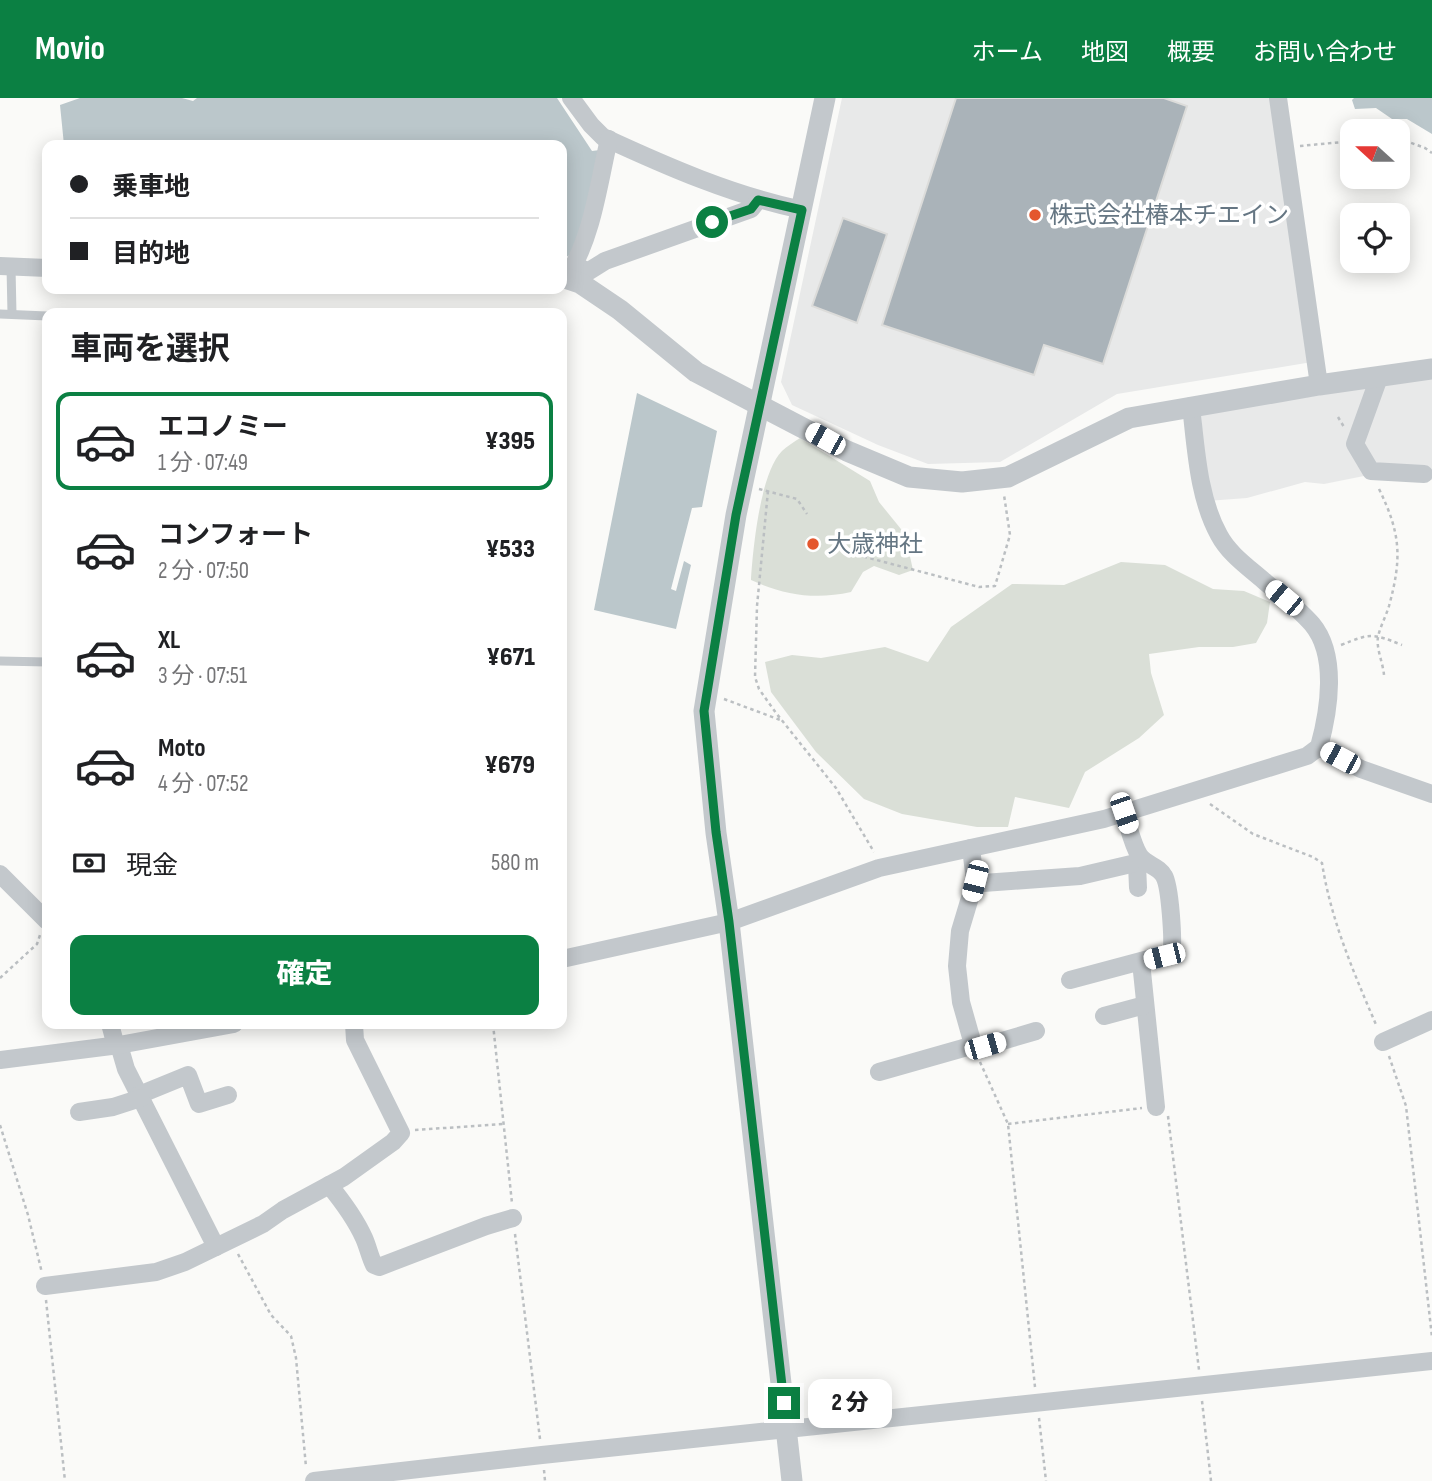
<!DOCTYPE html>
<html lang="ja">
<meta charset="utf-8">
<style>
:root{--surface:#fff;--page:#f6f6f6;--text:#202124;--muted:#757577;--line:#e0e0e0;--accent:#0b8043}
body{margin:0;font-family:"Sofia Sans Condensed","Noto Sans JP",sans-serif;background:var(--page);color:var(--text);height:100vh;display:flex;flex-direction:column;font-size:26px;white-space:nowrap}
*{box-sizing:border-box;margin:0}
p{font-size:23px;color:var(--muted)}
.icon{flex:none;width:38px;height:38px;fill:none;stroke:currentColor;stroke-width:2;stroke-linecap:round;stroke-linejoin:round}
.map{position:relative;flex:1;overflow:hidden}
.details{position:absolute;left:42px;top:210px;width:525px;height:721px;display:flex;flex-direction:column;background:var(--surface);border-radius:14px;box-shadow:0 4px 18px #0003}
.details>*{flex:none}
.hud{position:absolute;left:42px;top:42px;width:525px;height:154px;border-radius:14px;box-shadow:0 4px 18px #0003;display:grid;align-content:center;height:154px;padding:0 28px;background:var(--surface)}
.needle{width:46px;rotate:291deg}
.tools{position:absolute;left:1340px;top:21px;display:grid;gap:14px}
.tools a{display:grid;place-items:center;width:70px;height:70px;border-radius:14px;background:var(--surface);box-shadow:0 4px 18px #0003;font-size:35px}
.end{position:absolute;width:32px;height:32px;margin:-16px;border:9px solid #0b8043;background:#fff;box-shadow:0 0 0 4px #fff}
.from{border-radius:50%}
.bubble{position:absolute;height:49px;border-radius:14px;background:var(--surface);box-shadow:0 4px 18px #0003;font-size:23px;font-weight:800;line-height:49px;text-align:center}
.car{position:absolute;width:21px;height:42px;margin:-21px -10px;border-radius:9px;box-shadow:0 0 5px 2px #0007;background:linear-gradient(#fff 24%,#345 0 40%,#fff 0 76%,#345 0 86%,#fff 0)}
.hud b{display:flex;align-items:center;gap:24px;height:66px;font-size:26px}
.hud b+b{border-top:2px solid var(--line)}
.hud i{width:18px;height:18px;background:var(--text)}
ul{padding:0;list-style:none}
li{display:flex;align-items:center;gap:21px;height:98px;margin:0 14px 10px;padding:0 14px;border:4px solid transparent;border-radius:14px}
li div{flex:1}
li b{display:block;font-size:26px}
li em{font-style:normal;font-weight:800}
li.active{border-color:var(--accent)}
li>.icon{width:63px;height:63px;stroke-width:1.5}
h2{padding:0 28px;font-size:32px;line-height:84px}
.pay{display:flex;align-items:center;gap:18px;height:77px;padding:0 28px;font-size:26px}
.pay p{margin-inline-start:auto}
.action{display:flex;gap:14px;margin-top:auto;padding:14px 28px}
.action a{flex:1;height:80px;border-radius:14px;background:var(--accent);color:#fff;font-size:28px;font-weight:800;line-height:80px;text-align:center}
header{display:flex;align-items:center;gap:42px;box-sizing:border-box;height:98px;padding:0 35px;background:var(--accent);color:#fff}
header strong{font-size:33px}
nav{display:flex;gap:38px;margin-inline-start:auto;font-size:24px}
.map>svg:first-child{display:block}
.built{fill:#e8e9e9}
.green{fill:#dadfd7}
.water{fill:#bbc7cb}
.building{fill:#aab3b9;stroke:#dcdcda;stroke-width:2}
.lines{fill:none;stroke-linecap:round;stroke-linejoin:round}
.path{stroke:#bbbfc2;stroke-width:2.5;stroke-dasharray:3.5 3.5;stroke-linecap:butt}
.service{stroke:#c3c8cc;stroke-width:9}
.minor{stroke:#c3c8cc;stroke-width:18}
.tertiary{stroke:#c3c8cc;stroke-width:21}
.route{stroke:#0b8043;stroke-width:9}
.poi-dot{fill:#e4572e;stroke:#fff;stroke-width:2.5}
.labels{text-anchor:middle;dominant-baseline:central;stroke-width:7;stroke-linejoin:round;paint-order:stroke}
.poi-label{font-size:24px;fill:#657683;stroke:#fff;text-anchor:start}
</style>
<header>
<strong>Movio</strong>
<nav><a>ホーム</a><a>地図</a><a>概要</a><a>お問い合わせ</a></nav>
</header>
<div class="map">
<svg width="1432" height="1383" viewBox="0 0 1432 1383">
<rect width="100%" height="100%" fill="#fafaf8"/>
<g class="built">
<path d="M842,0h430l40,264 -195,32 -117,68 -72,2 -50,-19 -86,-40 -11,-23z"/>
<path d="M1432,279v103l-58,-6 -50,10 -19,-2 -58,16 -40,3 -6,-87z"/>
</g>
<g class="green">
<path d="M800,340l70,43 9,21 26,32 8,36 -14,5 -25,-9 -11,6 -12,20c-36,8 -67,3 -100,-12 2,-31 9,-107 31,-129 5,-5 12,-9 18,-13z"/>
<path d="M1121,464l44,3 48,24 31,2 26,11 -3,21 -11,20 -23,4h-34l-50,7 2,19 13,42 -25,23 -54,34 -16,36 -54,-11 -7,30h-31l-75,-13 -38,-15 -48,-47 -45,-60 -6,-30 27,-7 29,3 64,-11 43,15 23,-35 61,-43 52,1z"/>
</g>
<g class="water">
<path d="M80,0h102l11,3 4,-3h360l35,53 8,-1 -2,19 -26,85 -10,5v-114h-498l-4,-40z"/>
<path d="M1354,0h78v36l-25,-15h-15l-16,-11 -21,1 -3,-9z"/>
<path d="M637,295l80,38 -15,76 -10,1 -21,81 5,2 8,-30 7,4 -15,64 -82,-19z"/>
</g>
<g class="building">
<path d="M956,0h208l23,8 -84,258 -59,-19 -10,30 -152,-50z"/>
<path d="M843,120l44,16 -30,89 -45,-17z"/>
</g>
<g class="lines">
<g class="path">
<path d="M1398,40l27,10 7,5"/>
<path d="M1300,48l53,-5"/>
<path d="M1338,319l6,10"/>
<path d="M759,391l38,10 10,15"/>
<path d="M1379,391c22,45 23,69 10,117 -3,10 -9,21 -11,31 -2,11 5,26 6,38"/>
<path d="M768,393l-11,115 -2,71 4,12 17,24 60,75 38,64"/>
<path d="M850,455l129,34 16,-1 15,-51 -6,-40"/>
<path d="M1341,547c30,-12 31,-12 61,0"/>
<path d="M724,601l59,22"/>
<path d="M1210,706l43,30 60,23 9,6c9,58 32,110 55,164"/>
<path d="M562,807l4,35"/>
<path d="M0,880l37,-34 3,-9"/>
<path d="M493,926l19,179"/>
<path d="M1389,958l17,50 26,231"/>
<path d="M980,964l28,62 27,263"/>
<path d="M1168,1018l31,254"/>
<path d="M1008,1026l134,-16"/>
<path d="M0,1027l28,90 14,58"/>
<path d="M415,1032l89,-6"/>
<path d="M515,1136l25,205"/>
<path d="M238,1156l33,61 20,21 5,22 10,109"/>
<path d="M46,1202l19,181"/>
<path d="M1202,1303l9,80"/>
<path d="M1039,1320l7,63"/>
<path d="M544,1372l1,11"/>
</g>
<g class="service">
<path d="M11,169l1,47"/>
<path d="M0,216l47,2"/>
<path d="M0,563l47,1"/>
</g>
<g class="minor">
<path d="M571,0l20,27 12,12c65,30 129,58 199,73"/>
<path d="M1278,0l41,287"/>
<path d="M0,168l47,2"/>
<path d="M573,168l16,5 16,-10 146,-52 7,-9"/>
<path d="M568,178c25,-43 30,-89 41,-137"/>
<path d="M1375,279l2,6 -22,61 16,27 53,3"/>
<path d="M1319,649l42,22 71,25"/>
<path d="M971,750l4,33 -15,50 -3,35 4,36 13,46"/>
<path d="M1137,766l1,24"/>
<path d="M0,776l47,47"/>
<path d="M975,783l8,2 97,-7 64,-15"/>
<path d="M562,861l167,-37 150,-54 225,-49 203,-63 12,-9c10,-36 19,-92 -7,-123 -14,-16 -32,-30 -48,-43 -16,-14 -35,-27 -45,-46 -21,-38 -23,-87 -28,-129"/>
<path d="M1141,864l15,145"/>
<path d="M1070,882l101,-27c3,-10 -1,-67 -7,-77 -5,-10 -19,-11 -25,-21 -7,-12 -10,-28 -15,-42"/>
<path d="M1104,918l41,-11"/>
<path d="M110,926l6,22"/>
<path d="M1383,944l49,-22"/>
<path d="M119,947l7,24 90,178"/>
<path d="M0,962l119,-15 115,-21"/>
<path d="M879,974l88,-25 18,-1 51,-15"/>
<path d="M139,997l49,-20 11,29 29,-9"/>
<path d="M79,1014l34,-5 28,-9"/>
<path d="M329,1087c14,17 26,33 35,53 4,9 6,19 10,27l5,2 107,-41 27,-8"/>
<path d="M45,1188l111,-14 29,-10 78,-38 20,-14 61,-33 49,-35 8,-9 -46,-93 -1,-16"/>
<path d="M314,1383l228,-26 890,-94"/>
</g>
<g class="tertiary">
<path d="M562,179l18,6 40,27 76,62 151,79 62,26 53,5 46,-5 121,-59 190,-33 113,-16"/>
<path d="M792,1383l-63,-559 -13,-89 -12,-122 32,-196 89,-417"/>
</g>
</g>
<g class="lines">
<path class="route" d="M712,124l39,-13 7,-9 44,10 -66,305 -32,196 12,121 13,90 55,481"/>
</g>
<g class="poi-dot">
<circle cx="1035" cy="117" r="7"/>
<circle cx="813" cy="446" r="7"/>
</g>
<g class="labels">
<g class="poi-label">
<text x="1049" y="117">株式会社椿本チエイン</text>
<text x="827" y="446">大歳神社</text>
</g>
</g>
</svg>
<div class="tools">
<a><svg class="needle" viewBox="-14 -14 28 28"><path d="M0-13l5 13h-10z" fill="#e53935"/><path d="M0 13l5-13h-10z" fill="#757577"/></svg></a>
<a><svg class="icon" aria-label="locate" viewBox="0 0 24 24"><circle cx="12" cy="12" r="6"/><path d="M12 2v4M12 18v4M2 12h4M18 12h4"/></svg></a>
</div>
<i class="end from" style="left:712px;top:124px"></i>
<i class="end" style="left:784px;top:1305px"></i>
<div class="bubble" style="left:808px;top:1281px;width:84px">2 分</div>
<i class="car" style="left:825px;top:341px;rotate:299deg"></i>
<i class="car" style="left:1284px;top:500px;rotate:310deg"></i>
<i class="car" style="left:1340px;top:660px;rotate:298deg"></i>
<i class="car" style="left:1124px;top:715px;rotate:161deg"></i>
<i class="car" style="left:975px;top:783px;rotate:194deg"></i>
<i class="car" style="left:1164px;top:858px;rotate:256deg"></i>
<i class="car" style="left:985px;top:948px;rotate:74deg"></i>
<div class="hud">
<b><i class="from"></i>乗車地</b>
<b><i></i>目的地</b>
</div>
<section class="details">
<h2>車両を選択</h2>
<ul>
<li class="active"><svg class="icon" aria-label="car" viewBox="0 0 24 24"><path d="M5 17H2v-5l4-1 3-4h7l3 4 3 1v5h-3M9 17h6M6 11h13"/><circle cx="7" cy="17" r="2"/><circle cx="17" cy="17" r="2"/></svg><div><b>エコノミー</b><p>1 分 · 07:49</p></div><em>¥395</em></li>
<li><svg class="icon" aria-label="car" viewBox="0 0 24 24"><path d="M5 17H2v-5l4-1 3-4h7l3 4 3 1v5h-3M9 17h6M6 11h13"/><circle cx="7" cy="17" r="2"/><circle cx="17" cy="17" r="2"/></svg><div><b>コンフォート</b><p>2 分 · 07:50</p></div><em>¥533</em></li>
<li><svg class="icon" aria-label="car" viewBox="0 0 24 24"><path d="M5 17H2v-5l4-1 3-4h7l3 4 3 1v5h-3M9 17h6M6 11h13"/><circle cx="7" cy="17" r="2"/><circle cx="17" cy="17" r="2"/></svg><div><b>XL</b><p>3 分 · 07:51</p></div><em>¥671</em></li>
<li><svg class="icon" aria-label="car" viewBox="0 0 24 24"><path d="M5 17H2v-5l4-1 3-4h7l3 4 3 1v5h-3M9 17h6M6 11h13"/><circle cx="7" cy="17" r="2"/><circle cx="17" cy="17" r="2"/></svg><div><b>Moto</b><p>4 分 · 07:52</p></div><em>¥679</em></li>
</ul>
<div class="pay"><svg class="icon" aria-label="cash" viewBox="0 0 24 24"><path d="M3 7h18v10H3z"/><circle cx="12" cy="12" r="2"/></svg>現金<p>580 m</p></div>
<div class="action"><a>確定</a></div>
</section>
</div>
